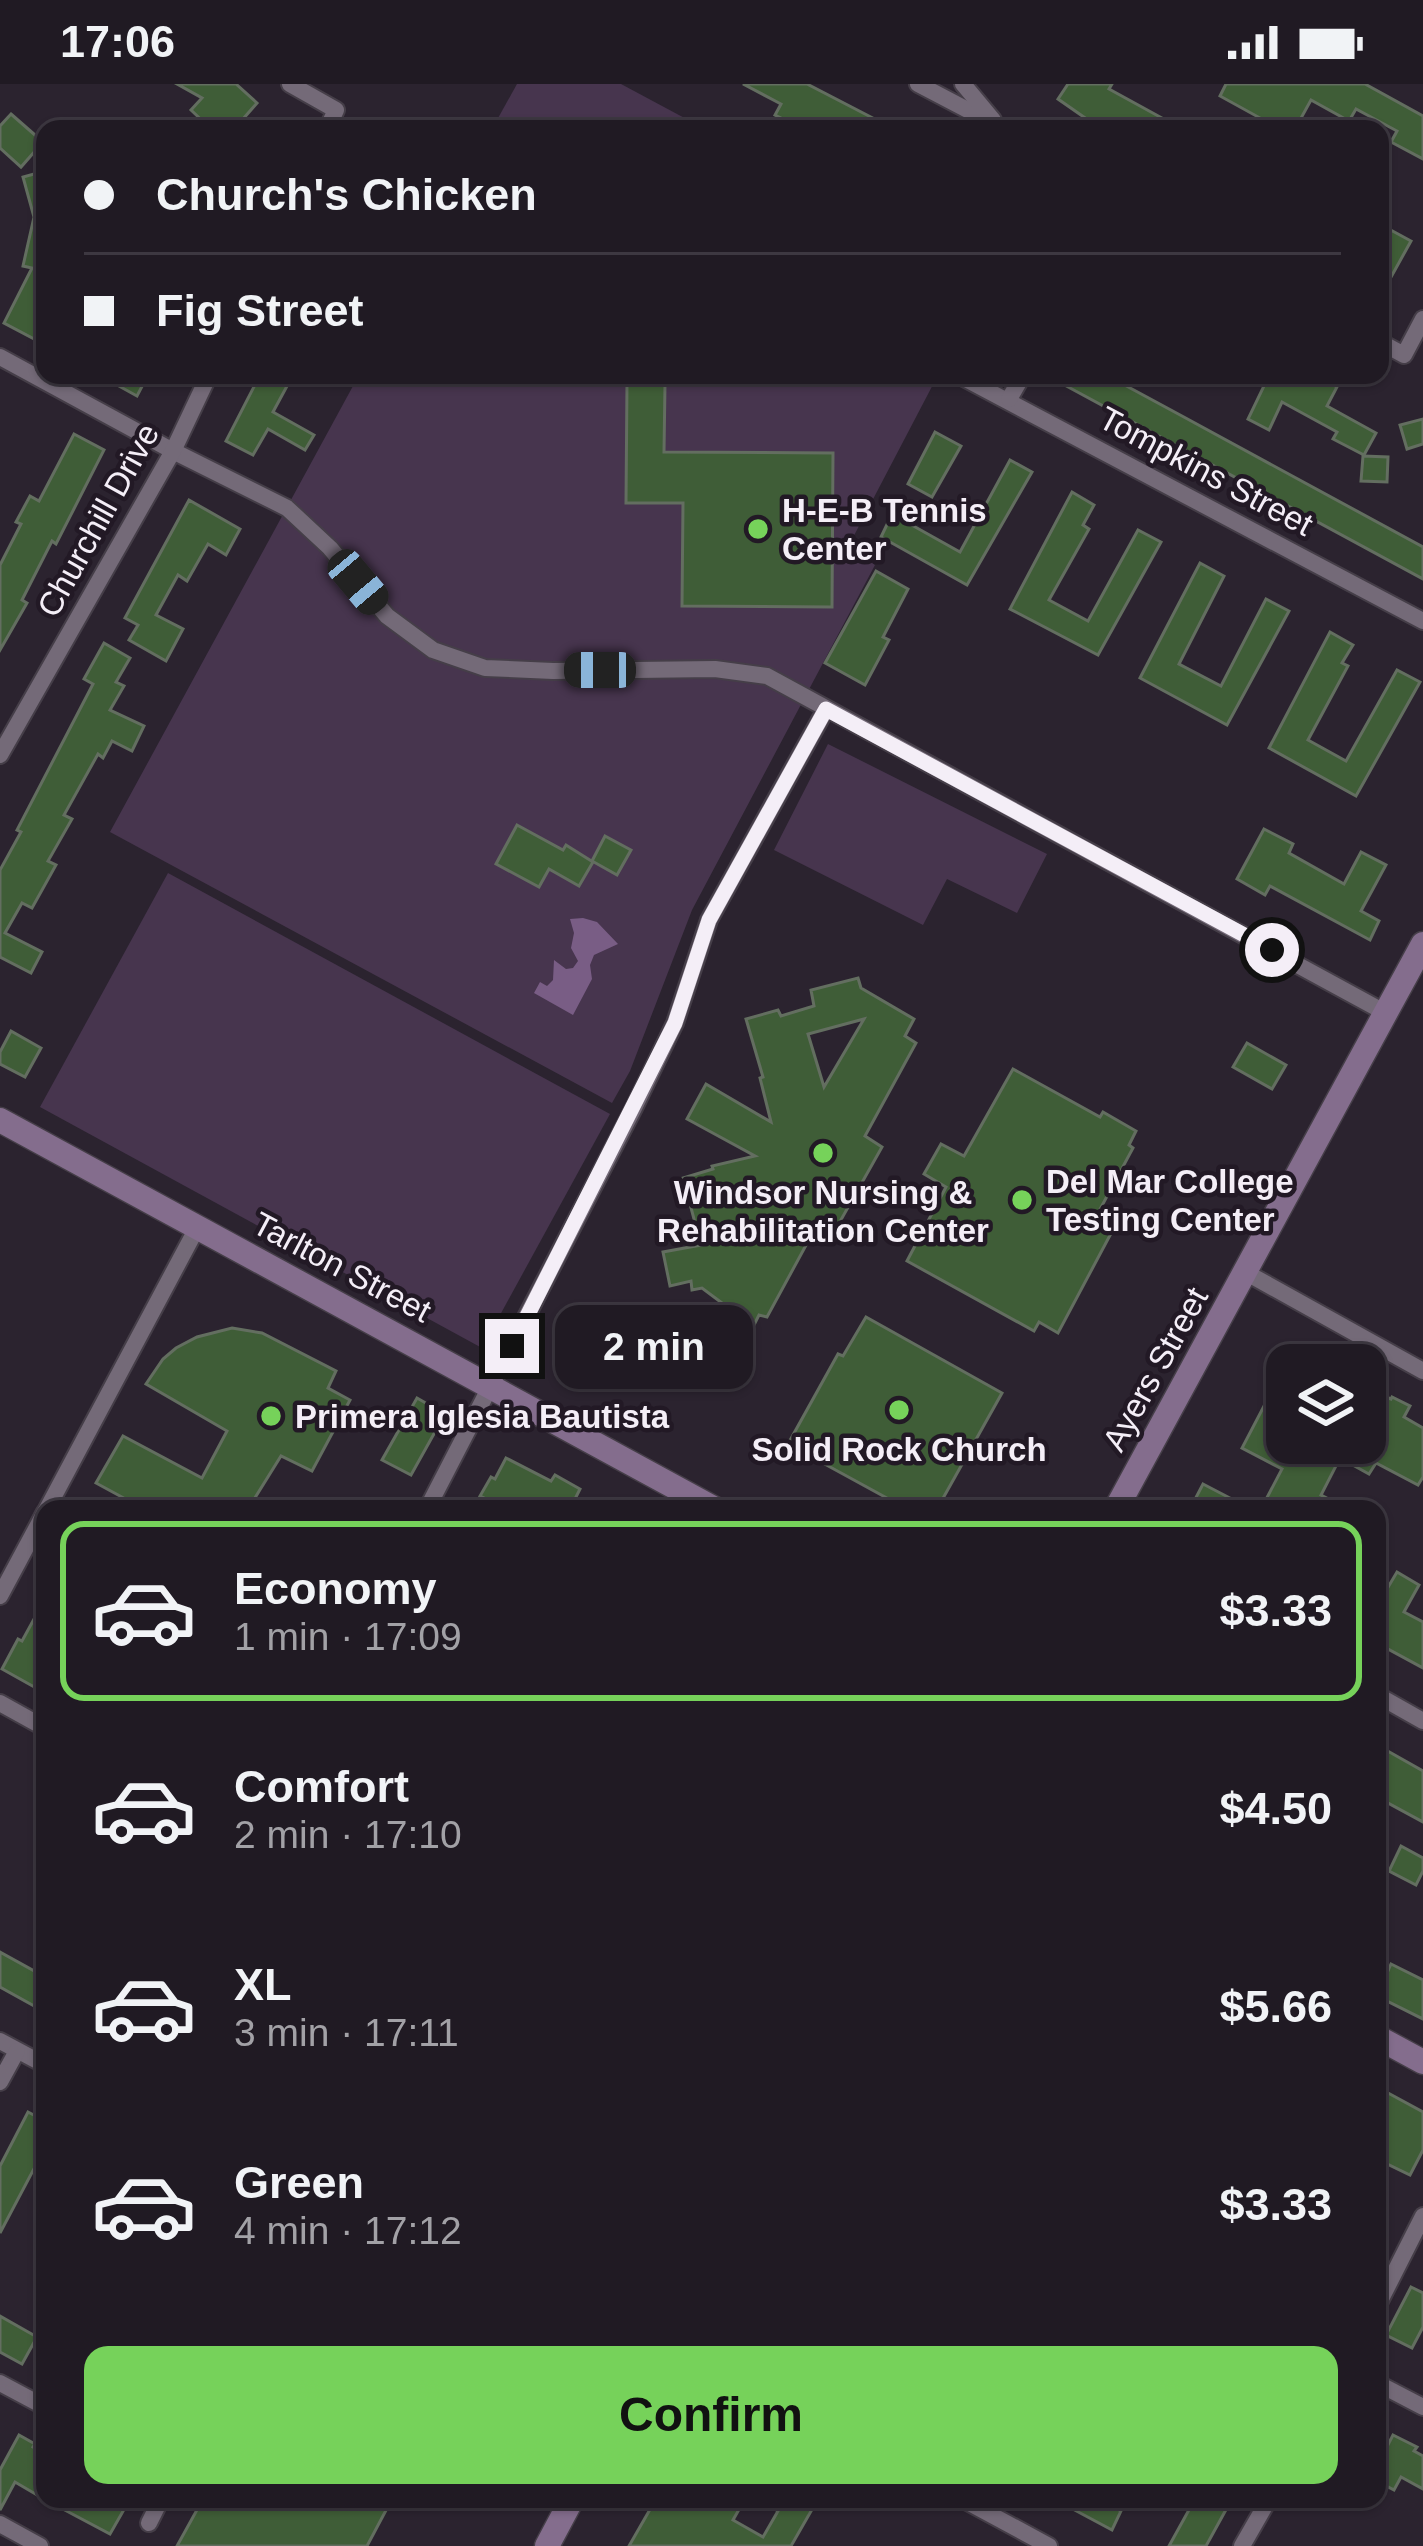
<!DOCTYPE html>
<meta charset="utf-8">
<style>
:root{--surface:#201a23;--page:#2d2730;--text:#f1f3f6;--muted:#a2a1a6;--line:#3d3841;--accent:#76d25a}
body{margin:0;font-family:Arial,sans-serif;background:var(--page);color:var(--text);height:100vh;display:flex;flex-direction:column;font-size:45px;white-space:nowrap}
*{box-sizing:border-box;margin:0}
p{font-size:39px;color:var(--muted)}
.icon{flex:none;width:66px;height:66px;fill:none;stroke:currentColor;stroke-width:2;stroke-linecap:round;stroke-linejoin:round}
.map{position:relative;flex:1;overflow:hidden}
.details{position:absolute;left:36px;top:1416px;width:1350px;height:1008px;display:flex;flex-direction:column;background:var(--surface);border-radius:24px;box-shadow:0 3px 9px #0004,0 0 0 3px var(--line)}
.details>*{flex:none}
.hud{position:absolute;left:36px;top:36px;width:1353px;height:264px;border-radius:24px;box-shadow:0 3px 9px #0004,0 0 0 3px var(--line);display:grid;align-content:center;height:264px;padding:0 48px;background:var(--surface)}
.controls{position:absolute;left:1266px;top:1260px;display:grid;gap:24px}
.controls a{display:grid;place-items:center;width:120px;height:120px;border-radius:24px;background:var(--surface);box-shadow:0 3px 9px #0004,0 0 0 3px var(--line);font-size:60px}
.end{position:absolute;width:54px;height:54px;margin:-27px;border:15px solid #f4eef7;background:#111;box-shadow:0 0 0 6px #111}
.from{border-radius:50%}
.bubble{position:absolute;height:84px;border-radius:24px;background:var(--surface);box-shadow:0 3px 9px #0004,0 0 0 3px var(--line);font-size:39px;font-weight:700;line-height:84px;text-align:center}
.car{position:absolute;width:36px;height:72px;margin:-36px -18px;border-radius:15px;box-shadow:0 0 9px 3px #0007;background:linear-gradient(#222 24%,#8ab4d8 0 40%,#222 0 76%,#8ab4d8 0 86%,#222 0)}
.hud b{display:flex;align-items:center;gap:42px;height:114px;font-size:45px}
.hud b+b{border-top:3px solid var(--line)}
.hud i{width:30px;height:30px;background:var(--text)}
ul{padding:21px 0 0;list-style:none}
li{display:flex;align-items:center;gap:36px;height:180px;margin:0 24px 18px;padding:0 24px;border:6px solid transparent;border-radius:24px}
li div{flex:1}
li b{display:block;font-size:45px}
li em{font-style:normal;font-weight:700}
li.active{border-color:var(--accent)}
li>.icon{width:108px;height:108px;stroke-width:1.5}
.primary-button{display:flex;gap:24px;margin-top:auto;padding:24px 48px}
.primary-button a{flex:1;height:138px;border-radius:24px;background:var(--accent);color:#111;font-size:48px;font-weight:700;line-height:138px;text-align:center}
.status{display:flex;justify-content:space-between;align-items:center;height:84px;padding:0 60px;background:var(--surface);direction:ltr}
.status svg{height:33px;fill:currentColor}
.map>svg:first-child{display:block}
.green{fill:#47354e}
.water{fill:#795d85}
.building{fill:#3f5d37;stroke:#636e60;stroke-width:3;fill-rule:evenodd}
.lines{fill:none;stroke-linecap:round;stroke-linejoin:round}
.street-casing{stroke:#453e48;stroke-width:20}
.secondary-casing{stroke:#453e48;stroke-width:27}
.street{stroke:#746a78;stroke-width:16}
.secondary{stroke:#846d8d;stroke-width:24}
.route{stroke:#f4eef7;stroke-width:15}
.poi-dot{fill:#76d25a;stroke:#221925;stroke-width:4.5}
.labels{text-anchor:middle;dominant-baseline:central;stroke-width:9;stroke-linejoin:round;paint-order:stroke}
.street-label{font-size:33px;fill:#f4eef7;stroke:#221925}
.poi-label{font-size:33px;font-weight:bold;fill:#f4eef7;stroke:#221925;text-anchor:start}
</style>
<div class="status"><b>17:06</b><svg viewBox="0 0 49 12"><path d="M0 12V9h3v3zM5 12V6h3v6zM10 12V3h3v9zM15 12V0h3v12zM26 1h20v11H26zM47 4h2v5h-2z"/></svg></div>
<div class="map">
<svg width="1423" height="2462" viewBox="0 0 1423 2462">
<rect width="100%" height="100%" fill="#2b232f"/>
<g class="green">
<path d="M517,0h104l84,45h-213z"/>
<path d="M359,291h579l-90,172 27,18 -183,345 -62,161 -18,32 -502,-271z"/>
<path d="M828,660l219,110 -30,59 -70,-34 -24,46 -149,-75z"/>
<path d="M168,789l442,241 -128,234 -442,-241z"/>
</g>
<path class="water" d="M583,834l14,4 21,22 -24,11 -4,10 2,14 -19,36 -39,-22 6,-11 7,4 6,-6 1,-20 12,9 7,-1 5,-7 -7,-13 3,-15 -4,-14z"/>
<g class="building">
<path d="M177,0h59l21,19 -22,25 -10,-9 -9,10h-5l-20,-19 11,-12z"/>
<path d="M743,0h64l87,45h-91l-28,-14 6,-11z"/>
<path d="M1068,0h44l-3,5 73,40h-81l-43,-30z"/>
<path d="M1226,0h139l58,32v43l-32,-17 6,-11 -41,-22 -7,12 -38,-21 -16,29h-15l-60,-33z"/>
<path d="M11,30l32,28 -22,25 -21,-19v-22z"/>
<path d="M45,87v158l-7,12 -34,-18 28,-55 -9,-2 11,-49 -11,-40z"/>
<path d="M1387,144l24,13 -31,56v-58z"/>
<path d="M99,291h49l-11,21z"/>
<path d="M260,291h33l-20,37 41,23 -9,15 -37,-21 -15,26 -27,-14z"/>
<path d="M1046,291h60l76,41 241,131v32z"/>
<path d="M1243,291h71l23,12 -10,19 49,27 -12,22 -31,-16 4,-7 -55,-30 -13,28 -21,-11 16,-33z"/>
<path d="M627,299l38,1 -1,68 169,1 -1,154 -150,-1 1,-103h-57z"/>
<path d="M1423,335v25l-16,5 -7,-24z"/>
<path d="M935,348l26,14 -29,51 -24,-13z"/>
<path d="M74,350l30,16 -48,94 -4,-3 -30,59 5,3 -27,47v-85l21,-41 -5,-2 14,-26 9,5z"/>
<path d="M1363,372l25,1 -1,25 -26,-1z"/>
<path d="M1010,376l22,12 -65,113 -86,-48 11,-23 68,38z"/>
<path d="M1072,408l22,13 -11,20 6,4 -40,71 39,21 50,-91 23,12 -63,113 -88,-46z"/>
<path d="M189,416l51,29 -14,26 -18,-11 -21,37 -9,-6 -22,40 27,14 -17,32 -37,-21 9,-15 -13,-7z"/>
<path d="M1200,479l24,13 -45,88 42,22 45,-87 23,12 -62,114 -87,-47z"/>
<path d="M876,487l32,18 -25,48 6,3 -24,45 -40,-22z"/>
<path d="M1330,548l23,13 -11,18 6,3 -40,74 38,21 51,-91 23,12 -64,114 -87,-48z"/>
<path d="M104,559l26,15 -14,24 8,4 -14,24 34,16 -12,25 -20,-10 -9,17 -5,-4 -34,61 8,4 -24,42 8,4 -24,43 -10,-5 -17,30 37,19 -11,21 -31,-16v-87l21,-38 -4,-2 76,-146 -9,-5z"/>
<path d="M517,741l46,25 3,-5 27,17 -14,24 -30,-17 -10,18 -43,-23z"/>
<path d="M1264,745l29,15 -4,9 55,31 17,-32 25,13 -25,46 18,10 -9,19 -100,-54 -5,9 -28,-16z"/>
<path d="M605,752l26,14 -14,25 -25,-14z"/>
<path d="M858,894l3,10 53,31 -9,17 11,7 -51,93 17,11 -49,87 -16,-9 -50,92 -8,-2 -7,14 -29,-17 3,-6 -24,-18 -10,2 -1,-9 -21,5 -7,-34 38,-7 -18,-67 30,-9 -1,-3 43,-10 -68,-37 19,-35 65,38 -11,-44 3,-1 -17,-58 32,-9 3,6 33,-10 -3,-16zM864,935l-40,68 -16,-53z"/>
<path d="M11,947l30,17 -16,29 -25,-13v-12z"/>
<path d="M1247,959l39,22 -14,24 -39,-22z"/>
<path d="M1013,985l87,48 3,-5 33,19 -7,14 4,3 -35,65 18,11 -58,109 -19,-11 -5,9 -127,-70 39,-74 -22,-13 17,-30 23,12z"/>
<path d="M866,1233l136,76 -65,116h-30l-119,-65 50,-90 5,2z"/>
<path d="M232,1244l30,5 74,38 -8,17 22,12 -38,71 -31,-15 -33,53h-104l-48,-26 27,-47 79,42 25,-47 -81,-47 17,-25 13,-11 21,-11z"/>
<path d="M1386,1313l5,2 1,-2 18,9 -6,11 19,11v49l-5,8 -42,-22 -7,11 -29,-16 -19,37 27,14h-87l21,-40 -40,-21 22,-42 23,12v25h78v-28l5,-9 8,5z"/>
<path d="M417,1314l28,16 -34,61 -29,-15z"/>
<path d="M506,1374l45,23 4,-6 25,14 -10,20h-92l6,-11 -4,-2 11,-19 4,2z"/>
<path d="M1203,1400l48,25h-61z"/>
<path d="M1397,1488l22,13 -15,27 19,10v46l-46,-25v-37z"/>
<path d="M45,1515v94l-43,-24 16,-30 4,2z"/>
<path d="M1377,1661l46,26v51l-46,-25z"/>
<path d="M1401,1762l22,12v13l-7,14 -27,-14z"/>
<path d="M0,1868l45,25v35l-45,-25z"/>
<path d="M1391,1880l32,16v39l-46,-23z"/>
<path d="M1377,2003l46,25v38l-13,25 -33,-16 9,-18 -9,-5z"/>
<path d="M28,2028l17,9v27l-45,85v-67z"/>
<path d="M1411,2203l12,6v34l-11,21 -26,-13z"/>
<path d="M0,2232l37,21 -15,27 -22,-12z"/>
<path d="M19,2351l16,9 -2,3 12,7v45h85l-20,35 -66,-35 -29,-17 -15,28v-40z"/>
<path d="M1393,2351l24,12 -3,4 9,5v33l-22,-12 -7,13 -17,-9v-15z"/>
<path d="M203,2415h189l-25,47h-190z"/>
<path d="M656,2415h89l-12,21 30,17 15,-26 -20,-12h60l-27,47h-162z"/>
<path d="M1054,2415h44l23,12 -9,19z"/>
<path d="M1195,2415h20l13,7 -22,40h-37z"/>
</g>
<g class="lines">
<defs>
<g id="street">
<path d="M290,0l46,26 -9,19"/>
<path d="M918,0l82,43"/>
<path d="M963,0l30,36"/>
<path d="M1380,258l24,13 19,-36"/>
<path d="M0,273l173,94 114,57 43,40 57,68 46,34 52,18 68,3 162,-2 52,7 619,337"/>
<path d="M960,292l463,245"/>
<path d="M1009,315l14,-24"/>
<path d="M0,671l173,-304 36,-76"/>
<path d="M1245,1188l178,99"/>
<path d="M47,1425l151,-283"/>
<path d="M427,1425l207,-401 41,-85 34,-103 117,-211"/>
<path d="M0,1512l45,-84"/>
<path d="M1377,1611l46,26"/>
<path d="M0,1619l45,25"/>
<path d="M0,1957l45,24"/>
<path d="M0,1998l17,-31"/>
<path d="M1377,2223l46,-91"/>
<path d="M0,2299l45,24"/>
<path d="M1377,2299l46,24"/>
<path d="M962,2415l87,47"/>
<path d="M149,2439l12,-24"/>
<path d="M0,2440l40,22"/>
<path d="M1242,2462l27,-47"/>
</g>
<g id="secondary">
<path d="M0,1036l715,389"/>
<path d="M1116,1425l307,-565"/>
<path d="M1377,1953l46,25"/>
<path d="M547,2462l25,-47"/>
</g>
</defs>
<use href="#street" class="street-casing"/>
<use href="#secondary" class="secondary-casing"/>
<use href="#street" class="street"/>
<use href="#secondary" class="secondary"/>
</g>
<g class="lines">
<path class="route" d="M512,1262l163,-323 34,-103 117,-211 446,241"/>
</g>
<g class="poi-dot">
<circle cx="758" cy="445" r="12"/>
<circle cx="823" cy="1069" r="12"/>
<circle cx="1022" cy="1116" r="12"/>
<circle cx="899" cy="1326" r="12"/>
<circle cx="271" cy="1332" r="12"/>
</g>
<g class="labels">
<g class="street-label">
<text transform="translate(1206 387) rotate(28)">Tompkins Street</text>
<text transform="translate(98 436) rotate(-61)">Churchill Drive</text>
<text transform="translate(342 1183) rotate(28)">Tarlton Street</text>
<text transform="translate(1155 1285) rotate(-61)">Ayers Street</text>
</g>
<g class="poi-label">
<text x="782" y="426">H-E-B Tennis<tspan x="782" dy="38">Center</tspan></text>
<text x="1046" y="1097">Del Mar College<tspan x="1046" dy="38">Testing Center</tspan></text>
<text x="823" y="1108" text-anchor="middle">Windsor Nursing &amp;<tspan x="823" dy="38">Rehabilitation Center</tspan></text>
<text x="295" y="1332">Primera Iglesia Bautista</text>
<text x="899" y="1365" text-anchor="middle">Solid Rock Church</text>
</g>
</g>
</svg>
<div class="controls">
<a><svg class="icon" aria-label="layers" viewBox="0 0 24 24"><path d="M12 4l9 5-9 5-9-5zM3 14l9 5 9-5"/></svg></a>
</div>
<i class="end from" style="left:1272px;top:866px"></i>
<i class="end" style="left:512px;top:1262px"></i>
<div class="bubble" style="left:555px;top:1221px;width:198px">2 min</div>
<i class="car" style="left:358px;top:498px;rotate:140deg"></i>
<i class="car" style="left:600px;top:586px;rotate:270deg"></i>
<div class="hud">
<b><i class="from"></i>Church's Chicken</b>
<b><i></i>Fig Street</b>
</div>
<section class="details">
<ul>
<li class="active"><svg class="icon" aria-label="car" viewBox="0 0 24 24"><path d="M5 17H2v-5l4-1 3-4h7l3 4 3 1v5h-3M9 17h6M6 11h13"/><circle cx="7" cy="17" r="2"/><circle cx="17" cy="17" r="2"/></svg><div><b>Economy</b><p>1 min · 17:09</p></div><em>$3.33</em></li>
<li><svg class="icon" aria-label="car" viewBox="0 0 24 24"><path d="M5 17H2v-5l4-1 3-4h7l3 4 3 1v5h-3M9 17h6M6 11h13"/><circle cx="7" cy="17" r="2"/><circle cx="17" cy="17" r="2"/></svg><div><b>Comfort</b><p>2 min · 17:10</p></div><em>$4.50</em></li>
<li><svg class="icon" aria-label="car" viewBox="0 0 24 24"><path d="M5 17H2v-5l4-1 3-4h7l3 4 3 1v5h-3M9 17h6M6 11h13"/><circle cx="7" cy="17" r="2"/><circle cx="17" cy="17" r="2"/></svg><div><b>XL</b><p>3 min · 17:11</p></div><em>$5.66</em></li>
<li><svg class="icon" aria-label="car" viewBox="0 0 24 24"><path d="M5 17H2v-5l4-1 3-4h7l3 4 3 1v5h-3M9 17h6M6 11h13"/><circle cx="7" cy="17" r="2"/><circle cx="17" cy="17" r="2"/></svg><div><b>Green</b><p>4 min · 17:12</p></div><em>$3.33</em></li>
</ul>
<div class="primary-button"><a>Confirm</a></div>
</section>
</div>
